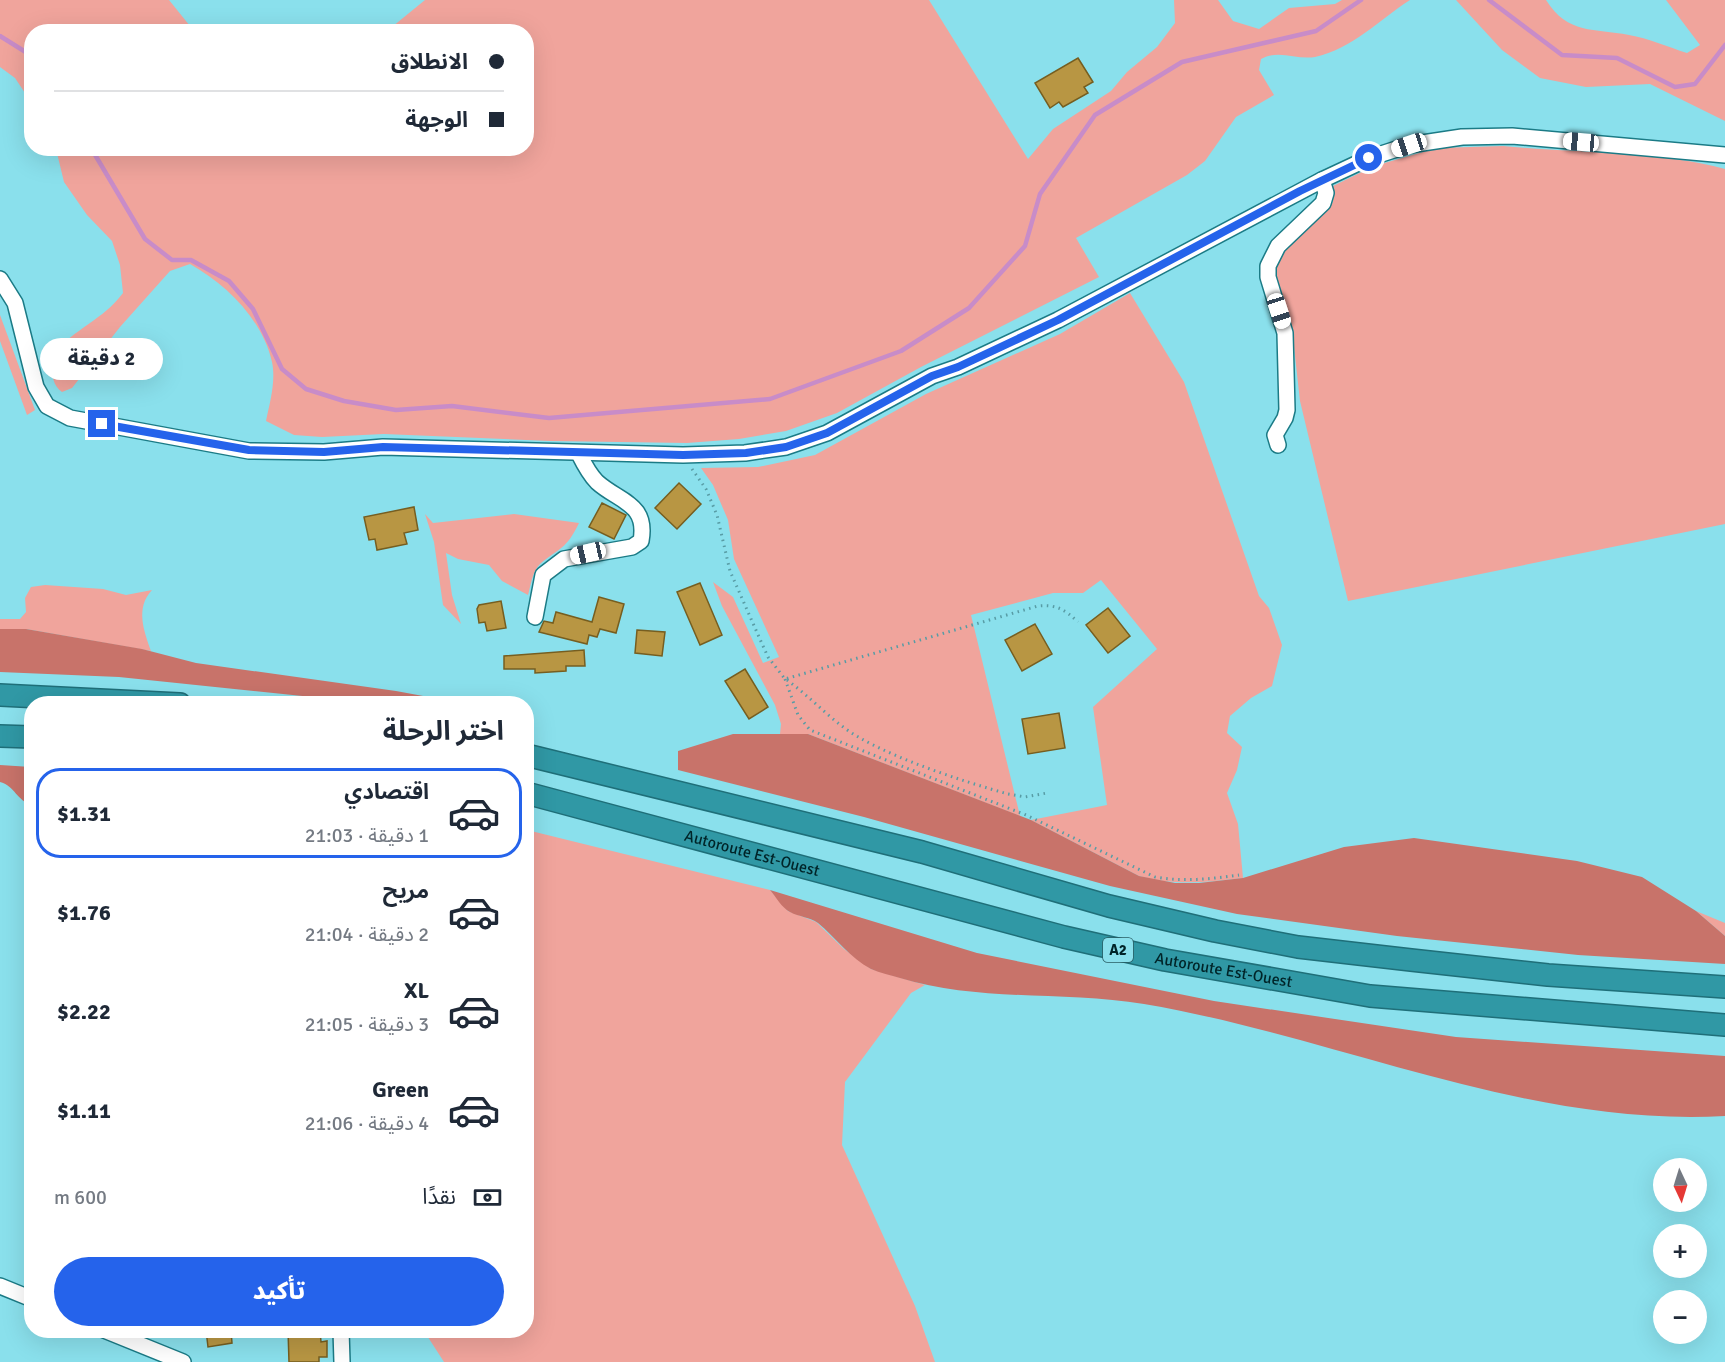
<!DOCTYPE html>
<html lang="ar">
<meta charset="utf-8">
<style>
:root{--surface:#fff;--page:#f6f6f7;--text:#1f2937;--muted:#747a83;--line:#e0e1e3;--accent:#2563eb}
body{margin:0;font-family:Signika,"Noto Sans Arabic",sans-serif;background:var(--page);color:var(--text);direction:rtl;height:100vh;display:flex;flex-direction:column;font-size:22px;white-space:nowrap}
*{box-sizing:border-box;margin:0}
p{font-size:20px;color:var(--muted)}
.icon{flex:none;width:33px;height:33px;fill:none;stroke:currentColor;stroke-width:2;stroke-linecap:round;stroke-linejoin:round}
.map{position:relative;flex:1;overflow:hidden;direction:ltr}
.panel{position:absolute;left:24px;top:696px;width:510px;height:642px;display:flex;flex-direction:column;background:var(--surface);border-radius:24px;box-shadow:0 6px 24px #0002;direction:rtl}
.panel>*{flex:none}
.hud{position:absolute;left:24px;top:24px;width:510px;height:132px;border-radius:24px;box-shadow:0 6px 24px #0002;direction:rtl;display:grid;align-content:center;height:132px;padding:0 30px;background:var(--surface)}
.needle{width:39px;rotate:176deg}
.controls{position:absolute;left:1653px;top:1158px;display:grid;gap:12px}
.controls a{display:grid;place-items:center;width:54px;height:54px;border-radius:50%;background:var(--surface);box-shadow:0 6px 24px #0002;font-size:30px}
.end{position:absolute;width:27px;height:27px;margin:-14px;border:8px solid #2563eb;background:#fff;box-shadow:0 0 0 3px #fff}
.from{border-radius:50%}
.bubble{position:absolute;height:42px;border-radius:21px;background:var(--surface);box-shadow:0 6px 24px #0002;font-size:20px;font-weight:800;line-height:42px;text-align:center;direction:rtl}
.car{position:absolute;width:18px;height:36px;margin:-18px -9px;border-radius:8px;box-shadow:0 0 4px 2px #0007;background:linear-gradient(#fff 24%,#345 0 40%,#fff 0 76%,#345 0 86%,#fff 0)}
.hud b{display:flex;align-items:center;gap:21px;height:57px;font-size:22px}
.hud b+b{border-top:2px solid var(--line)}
.hud i{width:15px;height:15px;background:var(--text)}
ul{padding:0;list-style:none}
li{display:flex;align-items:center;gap:18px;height:90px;margin:0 12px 9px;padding:0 18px;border:3px solid transparent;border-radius:24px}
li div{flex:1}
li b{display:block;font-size:22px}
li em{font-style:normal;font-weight:800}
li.current{border-color:var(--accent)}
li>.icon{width:54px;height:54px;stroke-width:1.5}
h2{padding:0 30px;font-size:27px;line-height:72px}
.pay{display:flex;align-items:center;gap:15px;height:66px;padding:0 30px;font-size:22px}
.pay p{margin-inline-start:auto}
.primary-button{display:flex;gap:12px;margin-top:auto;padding:12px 30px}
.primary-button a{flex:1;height:69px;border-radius:36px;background:var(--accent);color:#fff;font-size:24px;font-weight:800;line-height:69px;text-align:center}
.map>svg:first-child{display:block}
.green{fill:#f0a49c}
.forest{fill:#c8736a}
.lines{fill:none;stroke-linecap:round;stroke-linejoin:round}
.stream{stroke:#c88cc8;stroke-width:4.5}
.building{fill:#b89643;stroke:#765e20;stroke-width:1.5}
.minor-casing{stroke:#1b7b86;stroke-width:18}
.highway-casing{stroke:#1f6f79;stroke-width:24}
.path{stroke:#589ca5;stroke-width:3;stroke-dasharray:1.5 4.5;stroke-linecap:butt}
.minor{stroke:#fff;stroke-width:15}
.highway{stroke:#3098a5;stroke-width:21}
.route{stroke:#2563eb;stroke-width:8}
.labels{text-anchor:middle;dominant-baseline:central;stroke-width:4.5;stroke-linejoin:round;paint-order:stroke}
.shield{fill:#8ae0ec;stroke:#295c63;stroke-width:1.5}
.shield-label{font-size:15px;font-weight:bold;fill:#002428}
.street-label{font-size:16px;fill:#002428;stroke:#8ae0ec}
</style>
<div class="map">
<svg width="1725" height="1362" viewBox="0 0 1725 1362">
<rect width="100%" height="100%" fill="#8ae0ec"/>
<g class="green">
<path d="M0,0h169l25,31 -162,1 -1,70 -16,-24 -15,-11z"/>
<path d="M425,0h504l99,159 25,-30 58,-38 16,-19 30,-25 18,-24 -1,-23h44l15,21 26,8 30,-21 46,-4 7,-4h68c-31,20 -58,49 -95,57 -19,3 -36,-8 -54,2l-2,11 15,25 -38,22 -31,44 -18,14 -111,63 23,39 -178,90 -84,46 -51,18 -47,8 -52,4 -137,-2 -166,-7 -62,3 -28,-2 -28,-14c4,-19 10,-40 6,-59 -10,-43 -45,-77 -82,-98l-20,7 -50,56 -48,61 -10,4c-12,-9 -10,-23 -10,-37 23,-27 51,-35 71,-62l-3,-28 -8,-24 -25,-26 -23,-33 -8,-33 470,-1v-116l-139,-1z"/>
<path d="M1456,0h90c22,35 48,28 83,35 19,3 39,12 58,18l13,-8 -34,-45h59v121l-75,-37 -64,3 -46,-9 -38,-28z"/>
<path d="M1503,146c70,7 155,5 222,23v355l-377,77 -48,-200 -8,-72 -17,-52 1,-15 11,-15 46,-45v-16l41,-20 63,-18z"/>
<path d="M1130,293l54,89 75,214 10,12 13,37 -10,41 -21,12 -21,18 -3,17 15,14 -5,23 -10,23 11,31 5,54c-36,4 -68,8 -104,-2l-108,-56 76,-15 -14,-98 64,-58 -56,-69 -18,13h-30l-82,22 49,201 -212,-82h-28l1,-10 -6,-19 -53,-99 -9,-24 20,15 30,66 16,-6 -45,-98 -6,-39 -15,-35 -12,-17 57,-1 57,-12 111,-61 134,-60z"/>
<path d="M0,315l35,95 -8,5 -27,-74z"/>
<path d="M425,514l8,9 81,-9 65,9c-13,27 -19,24 -39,41 -8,8 -9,21 -12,31l-26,-14 -13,-16 -31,-6 -12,-6 6,42 9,29 -18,-19 -9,-63z"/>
<path d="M45,585l58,4 23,6 26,-5c-17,18 -8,41 -1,61l-125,-22h-26v-10h20l6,-7 -1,-14 6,-11z"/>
<path d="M527,830l243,60 18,21 28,11 28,27 27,20 54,16 -14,8 -66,89 -3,63 73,161 20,56h-491l-20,-31 102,-1z"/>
<path d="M1696,911l29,12v13z"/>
</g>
<g class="forest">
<path d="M0,629h26l116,20 54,14 200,28 65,12h-91l-251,-26 -119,-5z"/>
<path d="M733,734h75l223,86 108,56 36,7h24l44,-5 101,-31 70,-9 163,23 65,16 54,34 29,25v28l-147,-9 -181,-19 -160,-22 -127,-28 -246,-69 -186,-47v-19z"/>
<path d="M0,765l31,2v37c-13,-2 -17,-19 -31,-22z"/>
<path d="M770,890l207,63 237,48 242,36 269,19v60c-201,11 -386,-79 -581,-112 -80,-13 -165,-2 -244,-26 -9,-3 -20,-5 -29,-9 -21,-11 -35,-31 -53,-46 -8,-6 -19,-6 -28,-11 -8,-4 -14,-15 -20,-22z"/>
</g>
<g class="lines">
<g class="stream">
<path d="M1489,0l73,55 55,3 58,29 20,-3 30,-39"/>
<path d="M0,36l32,20"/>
<path d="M91,148l54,91 27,21h19l38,21 24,28 29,60 24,20 38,12 52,9 56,-4 97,12 221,-19 131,-48 68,-43 56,-62 15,-52 55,-79 87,-53 134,-31 45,-31"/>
</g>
</g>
<g class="building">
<path d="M1078,58l15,24 -9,5 4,6 -25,14 -4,-5 -9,6 -15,-25z"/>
<path d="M679,483l22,21 -24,25 -22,-21z"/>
<path d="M602,503l24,12 -12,24 -25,-12z"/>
<path d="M414,507l4,23 -14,3 3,11 -30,6 -2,-11 -6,1 -5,-23z"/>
<path d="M700,583l22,52 -22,10 -23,-53z"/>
<path d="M599,597l25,7 -8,29 -16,-4 -3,8 -8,-2 -2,9 -48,-12 5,-11 9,2 3,-11 36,10z"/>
<path d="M501,601l5,27 -19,3 -2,-9 -6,1 -2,-14 2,-4z"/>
<path d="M1108,608l22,28 -22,17 -22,-28z"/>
<path d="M1035,624l17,30 -30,17 -17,-31z"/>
<path d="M637,630l28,2 -3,24 -27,-3z"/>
<path d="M584,650l1,16h-19v5l-31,2v-4h-31v-13z"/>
<path d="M745,669l23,38 -19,12 -24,-38z"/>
<path d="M1059,713l6,35 -37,6 -6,-35z"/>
<path d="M206,1330h25l1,13 -24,4z"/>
<path d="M288,1330h32l1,12 6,-1v16h-8v5h-30z"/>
</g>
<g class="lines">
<defs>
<g id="minor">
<path d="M0,279l15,24 21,84 11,19 23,12 179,33 75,1 59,-5 300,8 62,-2 41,-6 41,-14 105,-57 26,-9 100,-47 264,-140 47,-22 40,-13 53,-8 50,-1 213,19"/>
<path d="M1278,445l-3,-10 10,-17 2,-8 -2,-77 -17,-56v-11l10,-20 45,-43 3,-10 -4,-13"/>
<path d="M535,617l8,-42 21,-16 68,-12 9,-6c7,-38 -22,-39 -44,-59 -8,-8 -13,-18 -18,-28"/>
<path d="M0,1286l32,13"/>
<path d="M104,1330l79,32"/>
<path d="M341,1330l1,32"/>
</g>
<g id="highway">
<path d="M0,695l180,9"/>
<path d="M0,736l32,1"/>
<path d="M526,755l396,97 187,54 106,25 83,16 113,13 137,15 177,12"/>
<path id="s1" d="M526,793l538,144 101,23 205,36 355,29"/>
</g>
</defs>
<use href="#minor" class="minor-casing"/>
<use href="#highway" class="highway-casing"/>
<g class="path">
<path d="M692,469l14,20 11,26 13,56 29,66 9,20 17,22 253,-73c19,-2 27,4 40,16"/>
<path d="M785,679l13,36 12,15 216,85 129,62c28,5 56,2 84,-2"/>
<path d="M787,680c25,18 46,43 73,58 41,23 102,43 148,56l17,3 22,-4"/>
</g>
<use href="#minor" class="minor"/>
<use href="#highway" class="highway"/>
</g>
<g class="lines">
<path class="route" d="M102,424l147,26 75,2 59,-5 300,8 63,-2 40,-6 41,-14 105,-57 26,-9 100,-47 242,-129 69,-33"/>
</g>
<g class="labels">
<rect class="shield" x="1103" y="938" width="30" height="24" rx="4.5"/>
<g class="shield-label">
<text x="1118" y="950">A2</text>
</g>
<g class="street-label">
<text stroke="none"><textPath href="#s1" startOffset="234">Autoroute Est-Ouest</textPath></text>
<text stroke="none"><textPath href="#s1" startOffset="720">Autoroute Est-Ouest</textPath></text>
</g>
</g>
</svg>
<div class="controls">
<a><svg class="needle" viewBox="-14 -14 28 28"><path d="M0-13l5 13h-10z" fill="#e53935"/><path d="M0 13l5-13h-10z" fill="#747a83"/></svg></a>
<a>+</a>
<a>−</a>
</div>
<i class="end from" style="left:1369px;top:158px"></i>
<i class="end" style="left:102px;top:424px"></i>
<div class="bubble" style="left:40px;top:338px;width:123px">2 دقيقة</div>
<i class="car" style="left:1581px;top:142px;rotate:275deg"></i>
<i class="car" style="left:1409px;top:145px;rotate:252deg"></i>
<i class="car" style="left:1279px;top:311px;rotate:162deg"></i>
<i class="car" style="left:588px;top:553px;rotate:257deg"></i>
<div class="hud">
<b><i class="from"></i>الانطلاق</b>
<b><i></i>الوجهة</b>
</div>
<section class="panel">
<h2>اختر الرحلة</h2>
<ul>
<li class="current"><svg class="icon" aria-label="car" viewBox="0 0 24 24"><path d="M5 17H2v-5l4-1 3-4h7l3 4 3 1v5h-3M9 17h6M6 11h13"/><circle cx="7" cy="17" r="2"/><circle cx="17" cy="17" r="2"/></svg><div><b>اقتصادي</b><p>1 دقيقة · 21:03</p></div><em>$1.31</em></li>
<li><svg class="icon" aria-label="car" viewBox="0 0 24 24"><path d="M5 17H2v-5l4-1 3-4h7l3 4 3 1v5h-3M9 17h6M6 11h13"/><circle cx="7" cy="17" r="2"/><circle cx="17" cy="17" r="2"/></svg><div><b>مريح</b><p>2 دقيقة · 21:04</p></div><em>$1.76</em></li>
<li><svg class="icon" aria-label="car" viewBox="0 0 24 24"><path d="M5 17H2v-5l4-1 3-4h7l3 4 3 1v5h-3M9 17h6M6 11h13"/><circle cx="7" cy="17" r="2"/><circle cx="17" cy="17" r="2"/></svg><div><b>XL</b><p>3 دقيقة · 21:05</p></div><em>$2.22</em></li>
<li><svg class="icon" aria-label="car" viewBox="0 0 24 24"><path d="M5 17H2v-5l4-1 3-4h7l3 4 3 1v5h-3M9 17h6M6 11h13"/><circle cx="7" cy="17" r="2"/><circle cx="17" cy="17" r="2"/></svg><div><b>Green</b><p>4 دقيقة · 21:06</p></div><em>$1.11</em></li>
</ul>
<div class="pay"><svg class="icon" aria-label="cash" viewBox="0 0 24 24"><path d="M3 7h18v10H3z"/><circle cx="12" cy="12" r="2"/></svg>نقدًا<p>600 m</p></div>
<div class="primary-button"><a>تأكيد</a></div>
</section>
</div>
